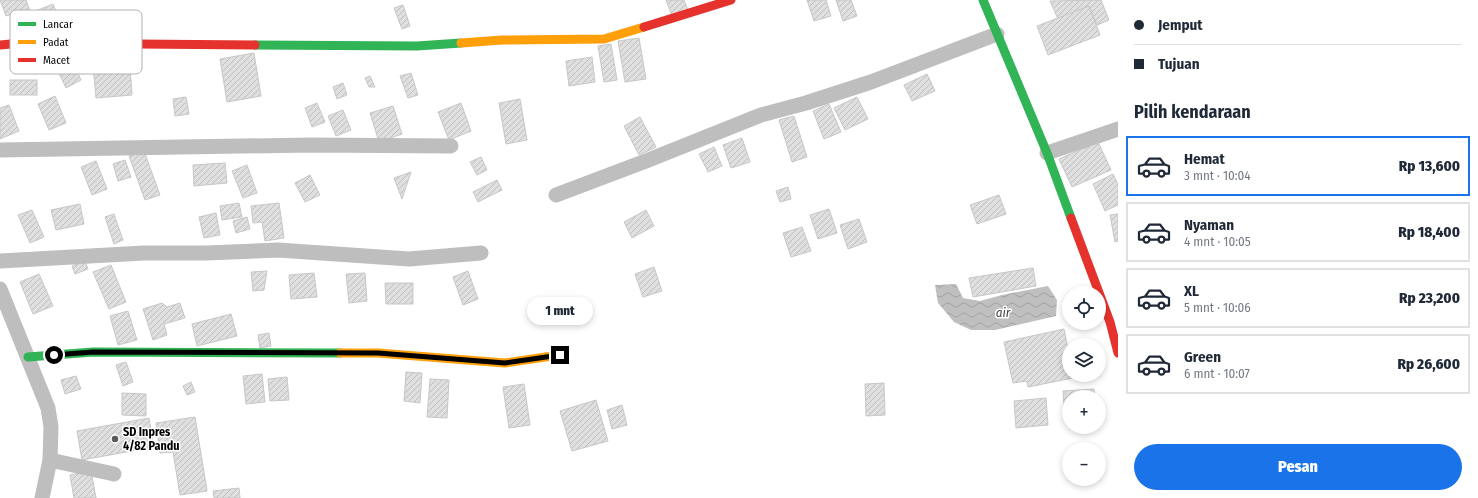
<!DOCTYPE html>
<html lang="id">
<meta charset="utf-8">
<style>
:root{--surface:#fff;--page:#f2f2f3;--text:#1f2937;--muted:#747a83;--line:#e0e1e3;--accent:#1a73e8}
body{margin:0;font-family:"Fira Sans Condensed",sans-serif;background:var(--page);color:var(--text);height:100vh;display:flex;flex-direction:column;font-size:15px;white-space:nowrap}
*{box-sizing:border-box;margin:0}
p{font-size:13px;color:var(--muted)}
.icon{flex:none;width:22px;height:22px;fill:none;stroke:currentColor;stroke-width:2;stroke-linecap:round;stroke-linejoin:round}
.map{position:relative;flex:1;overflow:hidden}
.side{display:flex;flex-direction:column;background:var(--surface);width:360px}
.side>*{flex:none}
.top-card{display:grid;align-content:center;height:88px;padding:0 16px;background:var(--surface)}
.buttons{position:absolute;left:1062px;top:286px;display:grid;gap:8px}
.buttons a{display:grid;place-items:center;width:44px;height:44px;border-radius:50%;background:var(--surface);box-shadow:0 2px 6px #0003;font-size:20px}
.end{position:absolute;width:18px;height:18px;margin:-9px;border:5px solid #000;background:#fff;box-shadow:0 0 0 2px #fff}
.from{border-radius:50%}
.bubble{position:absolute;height:28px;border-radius:14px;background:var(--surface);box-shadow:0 2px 6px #0003;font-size:13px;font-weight:800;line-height:28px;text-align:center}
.top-card b{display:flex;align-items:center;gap:14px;height:38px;font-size:15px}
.top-card b+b{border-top:1px solid var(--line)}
.top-card i{width:10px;height:10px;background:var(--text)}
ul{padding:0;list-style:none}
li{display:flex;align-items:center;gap:12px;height:60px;margin:0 8px 6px;padding:0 8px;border:2px solid var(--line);border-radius:0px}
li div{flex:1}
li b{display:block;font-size:15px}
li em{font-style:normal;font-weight:800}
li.current{border-color:var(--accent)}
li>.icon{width:36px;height:36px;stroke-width:1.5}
h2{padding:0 16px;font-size:18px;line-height:48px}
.button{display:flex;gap:8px;margin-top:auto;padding:8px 16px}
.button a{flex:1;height:46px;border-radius:24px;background:var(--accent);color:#fff;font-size:16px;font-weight:800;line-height:46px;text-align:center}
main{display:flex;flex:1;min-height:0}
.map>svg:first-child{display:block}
.water{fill:url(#water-waves)}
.building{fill:url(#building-hatch);stroke:#c7c7c7}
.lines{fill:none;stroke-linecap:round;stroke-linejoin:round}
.street{stroke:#bebebe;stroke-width:15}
.fast{stroke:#30b455;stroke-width:9}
.slow{stroke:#ff9f0a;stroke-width:9}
.jam{stroke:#e5322d;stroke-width:9}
.route{stroke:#000;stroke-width:5}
.poi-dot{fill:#595959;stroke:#fff;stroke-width:1.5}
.labels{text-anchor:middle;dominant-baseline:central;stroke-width:3;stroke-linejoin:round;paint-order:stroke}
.poi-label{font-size:12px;font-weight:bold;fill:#000;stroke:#fff;text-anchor:start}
.water-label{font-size:13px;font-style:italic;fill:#444;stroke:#fff}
.key{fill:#fff;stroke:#b2b2b2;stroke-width:1}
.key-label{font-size:11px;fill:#000}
</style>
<main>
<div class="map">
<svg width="1118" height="498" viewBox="0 0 1118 498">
<defs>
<pattern id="water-waves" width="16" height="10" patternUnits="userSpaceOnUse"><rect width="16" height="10" fill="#bfbfbf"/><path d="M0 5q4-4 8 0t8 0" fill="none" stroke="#a2a2a2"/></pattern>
<pattern id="building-hatch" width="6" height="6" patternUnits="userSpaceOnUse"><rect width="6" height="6" fill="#dfdfdf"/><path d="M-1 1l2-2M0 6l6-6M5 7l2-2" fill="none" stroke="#bebebe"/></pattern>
</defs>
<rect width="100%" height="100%" fill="#fff"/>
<path class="water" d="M956,284l7,14 17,3 22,-6 46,-9 9,14 -1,16 -61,14h-24l-17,-8 -16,-19 -3,-18z"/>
<g class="building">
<path d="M0,0h26l5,13 -8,3 1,4 -9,4 -3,-10 -6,2z"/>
<path d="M666,0h18l4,10 -16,6z"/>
<path d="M807,0h19l5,16 -17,5z"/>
<path d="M836,0h15l6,16 -14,5z"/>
<path d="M1101,0l8,20 -12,5 -8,-19 -31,13 -8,-18z"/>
<path d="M53,4l7,16 -15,6 -7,-16z"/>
<path d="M403,5l7,21 -8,3 -8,-21z"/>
<path d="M1089,6l11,29 -52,20 -11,-29z"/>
<path d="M639,38l7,41 -21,3 -7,-41z"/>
<path d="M611,44l6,36 -13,2 -6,-36z"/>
<path d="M129,53l3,42 -36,3 -4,-43z"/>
<path d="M254,53l7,43 -34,6 -7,-43z"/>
<path d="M592,57l3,25 -26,4 -3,-25z"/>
<path d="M73,62l8,18 -15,8 -9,-19z"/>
<path d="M411,73l7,22 -10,3 -8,-22z"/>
<path d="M927,74l8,17 -23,10 -8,-16z"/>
<path d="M370,76l5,11h-6l-4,-9z"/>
<rect x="10" y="80" width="27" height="15"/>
<path d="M343,83l4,12 -10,4 -4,-12z"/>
<path d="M55,96l11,27 -17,7 -11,-26z"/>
<path d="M186,97l3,17 -14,2 -2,-17z"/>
<path d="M857,97l11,22 -23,11 -11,-22z"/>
<path d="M520,99l7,41 -21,4 -7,-41z"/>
<path d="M317,103l8,19 -13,5 -7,-19z"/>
<path d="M461,103l10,28 -22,9 -11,-28z"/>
<path d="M829,104l12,28 -17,7 -11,-28z"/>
<path d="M9,105l10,26 -19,8v-31z"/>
<path d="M393,106l9,28 -23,8 -9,-29z"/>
<path d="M343,110l8,20 -15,6 -8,-20z"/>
<path d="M794,116l13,41 -15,5 -13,-42z"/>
<path d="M640,117l16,30 -17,8 -15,-29z"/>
<path d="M742,138l8,24 -19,6 -8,-23z"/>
<path d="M1098,142l13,28 -39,17 -13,-28z"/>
<path d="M714,147l8,19 -14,6 -9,-18z"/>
<path d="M144,151l16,44 -15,5 -16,-44z"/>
<path d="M481,157l6,13 -10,5 -7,-13z"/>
<path d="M125,160l6,17 -13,4 -5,-17z"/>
<path d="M96,161l11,28 -15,6 -11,-28z"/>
<path d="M225,163l2,20 -33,3 -1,-21z"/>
<path d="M247,165l10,28 -14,5 -11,-27z"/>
<path d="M411,172l-9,27 -8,-21z"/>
<path d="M1113,174l5,10v21l-13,6 -12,-27z"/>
<path d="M310,175l10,20 -15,7 -10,-19z"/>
<path d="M497,180l5,10 -24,12 -5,-10z"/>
<path d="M788,187l3,12 -11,3 -4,-11z"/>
<path d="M999,195l7,19 -29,10 -7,-19z"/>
<path d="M239,203l3,14 -20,3 -2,-14z"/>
<path d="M279,203l5,35 -19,3 -3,-19 -9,1 -2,-17z"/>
<path d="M80,204l4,20 -28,6 -5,-20z"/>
<path d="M829,209l8,24 -19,6 -8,-24z"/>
<path d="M32,210l12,27 -14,6 -12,-28z"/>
<path d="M646,210l8,16 -22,12 -8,-16z"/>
<path d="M216,213l4,22 -16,3 -5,-21z"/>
<path d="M114,214l9,26 -9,4 -9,-27z"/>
<path d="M1118,214v27l-3,1 -5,-27z"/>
<path d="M247,217l3,12 -14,4 -3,-12z"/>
<path d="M859,219l8,23 -19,7 -8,-24z"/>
<path d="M802,227l9,24 -20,6 -8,-24z"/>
<path d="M85,261l3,8 -13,5 -3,-8z"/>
<path d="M111,265l15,37 -17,7 -16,-37z"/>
<path d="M654,267l8,24 -19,6 -8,-23z"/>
<path d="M1033,268l3,18 -63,11 -4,-19z"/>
<path d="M267,271l-3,19 -11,1 -2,-19z"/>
<path d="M468,271l10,28 -15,6 -10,-28z"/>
<path d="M314,273l3,24 -26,2 -2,-24z"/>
<path d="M365,273l2,28 -18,2 -3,-29z"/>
<path d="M39,274l14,32 -20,8 -13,-32z"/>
<path d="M385,283h28v21h-27z"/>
<path d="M162,303l5,4 13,-4 5,15 -21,6 3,11 -14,5 -10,-31z"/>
<path d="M128,311l9,29 -19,5 -8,-29z"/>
<path d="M231,314l6,22 -40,10 -5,-22z"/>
<path d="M1064,329l5,25v21h4v3l-45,9 -1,-6 -14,2 -9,-41z"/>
<path d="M269,333l2,13 -11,2 -2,-13z"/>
<path d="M126,362l7,20 -10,4 -7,-21z"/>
<path d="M406,372l16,1 -2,30 -16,-2z"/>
<path d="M262,374l3,28 -19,2 -3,-28z"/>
<path d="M76,376l5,13 -16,5 -4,-14z"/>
<path d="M287,377l2,23 -19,1 -2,-22z"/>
<path d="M430,379l19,1 -2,38 -20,-1z"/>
<path d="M191,382l4,10 -8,3 -4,-9z"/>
<path d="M884,383l1,32 -19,1 -1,-32z"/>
<path d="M524,384l6,41 -21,3 -6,-41z"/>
<path d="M1094,389l1,8h-26v21l-4,1 -2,-28z"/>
<path d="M122,393l24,1v22l-24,-1z"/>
<path d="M1046,398l2,27 -32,3 -2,-27z"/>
<path d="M596,400l12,41 -36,10 -12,-40z"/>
<path d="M622,405l5,20 -15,4 -5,-19z"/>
<path d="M195,417l12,74 -27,4 -7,-43 -13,1 -4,-30z"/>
<path d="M149,418l5,29 -72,13 -5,-29z"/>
<path d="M91,471l5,27h-22l-4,-23z"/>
<path d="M239,488l1,10h-26l-1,-7z"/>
</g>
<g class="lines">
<g class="street">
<path d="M0,150l310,-5 141,1"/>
<path d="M1047,153l71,-24"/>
<path d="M556,195l90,-34 115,-46 45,-12 65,-21 126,-48"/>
<path d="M0,261l144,-8h62l72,-3 131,9 72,-6"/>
<path d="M0,289l48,119 3,19 -1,33 -8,38"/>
<path d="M50,460l64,14"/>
</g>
<g class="fast">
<path d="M983,0l64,153 24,65"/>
<path d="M255,45l162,1 44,-3"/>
<path d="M28,357l65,-5 247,1"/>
</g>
<g class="slow">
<path d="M461,43l41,-3 102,-1 40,-12"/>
<path d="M340,353h38l127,10 54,-8"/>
</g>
<g class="jam">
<path d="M644,27l87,-27"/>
<path d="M0,45l21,-2 234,2"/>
<path d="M1071,218l39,104 8,31"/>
</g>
</g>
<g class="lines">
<path class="route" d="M54,355l39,-3 285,1 127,10 55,-8"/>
</g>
<circle class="poi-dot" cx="115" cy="439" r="4"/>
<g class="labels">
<g class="poi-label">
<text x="123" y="432">SD Inpres<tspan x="123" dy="14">4/82 Pandu</tspan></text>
</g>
<g class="water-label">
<text x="1003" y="312">air</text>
</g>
</g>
<rect x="10" y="10" width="132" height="64" rx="6" class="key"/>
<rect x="18" y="22" width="18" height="4" fill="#30b455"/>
<rect x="18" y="40" width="18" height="4" fill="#ff9f0a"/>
<rect x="18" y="58" width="18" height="4" fill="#e5322d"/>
<g class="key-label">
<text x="43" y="28">Lancar</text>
<text x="43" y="46">Padat</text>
<text x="43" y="64">Macet</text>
</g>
</svg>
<div class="buttons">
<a><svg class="icon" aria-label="locate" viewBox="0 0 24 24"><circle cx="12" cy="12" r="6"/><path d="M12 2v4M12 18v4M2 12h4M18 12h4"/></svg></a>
<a><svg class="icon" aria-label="layers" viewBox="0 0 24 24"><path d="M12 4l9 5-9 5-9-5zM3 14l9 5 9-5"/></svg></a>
<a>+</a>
<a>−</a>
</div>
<i class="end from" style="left:54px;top:355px"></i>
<i class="end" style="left:560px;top:355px"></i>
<div class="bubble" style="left:527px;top:297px;width:66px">1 mnt</div>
</div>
<section class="side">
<div class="top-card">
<b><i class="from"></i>Jemput</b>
<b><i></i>Tujuan</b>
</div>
<h2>Pilih kendaraan</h2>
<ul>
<li class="current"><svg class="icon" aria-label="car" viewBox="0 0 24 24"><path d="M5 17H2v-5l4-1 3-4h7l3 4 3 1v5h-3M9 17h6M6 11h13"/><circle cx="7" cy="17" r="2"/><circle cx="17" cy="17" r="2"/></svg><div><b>Hemat</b><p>3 mnt · 10:04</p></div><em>Rp 13,600</em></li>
<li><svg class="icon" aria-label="car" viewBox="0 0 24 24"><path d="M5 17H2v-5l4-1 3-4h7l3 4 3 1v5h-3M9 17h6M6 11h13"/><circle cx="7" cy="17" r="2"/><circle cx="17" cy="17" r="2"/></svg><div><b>Nyaman</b><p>4 mnt · 10:05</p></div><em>Rp 18,400</em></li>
<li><svg class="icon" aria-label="car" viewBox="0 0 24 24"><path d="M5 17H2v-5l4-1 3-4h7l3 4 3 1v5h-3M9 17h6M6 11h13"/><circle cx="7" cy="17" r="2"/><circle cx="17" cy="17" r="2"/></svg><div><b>XL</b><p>5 mnt · 10:06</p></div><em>Rp 23,200</em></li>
<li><svg class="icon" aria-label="car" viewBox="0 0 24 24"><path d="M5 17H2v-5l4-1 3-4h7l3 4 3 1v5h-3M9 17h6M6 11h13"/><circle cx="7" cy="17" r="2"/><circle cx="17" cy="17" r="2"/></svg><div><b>Green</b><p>6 mnt · 10:07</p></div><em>Rp 26,600</em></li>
</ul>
<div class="button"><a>Pesan</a></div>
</section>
</main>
